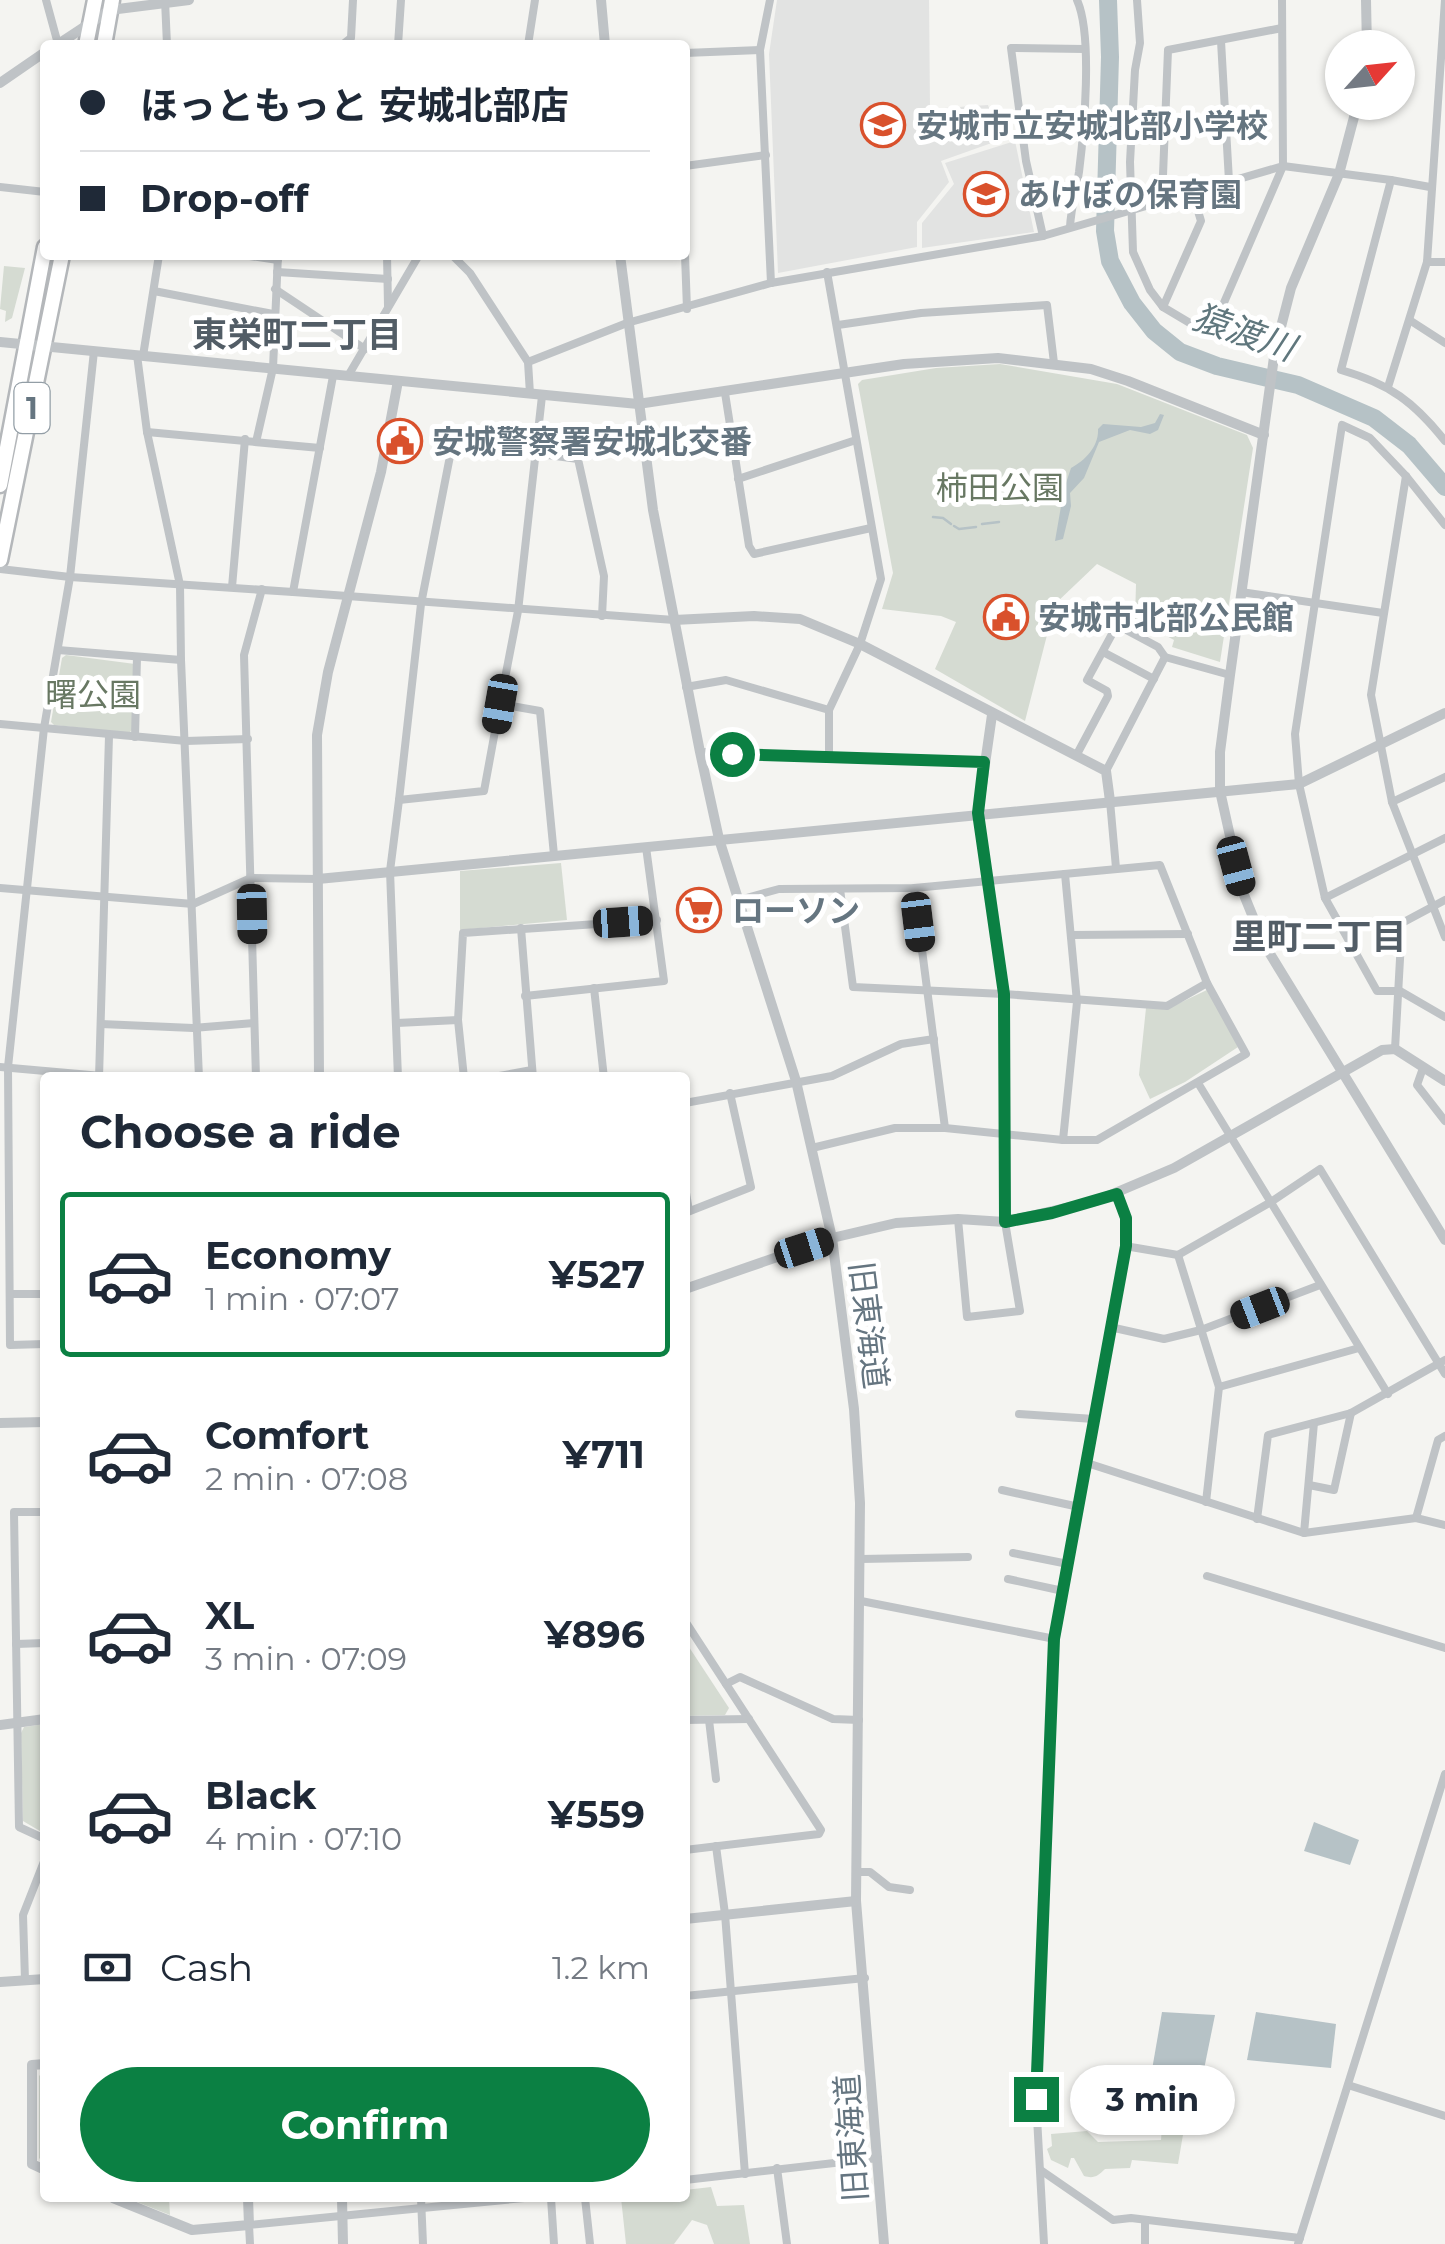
<!DOCTYPE html>
<meta charset="utf-8">
<style>
:root{--surface:#fff;--page:#f6f6f7;--text:#1f2937;--muted:#747a83;--line:#e0e1e3;--accent:#0b8043}
body{margin:0;font-family:Montserrat,"Noto Sans JP",sans-serif;background:var(--page);color:var(--text);height:100vh;display:flex;flex-direction:column;font-size:38px;white-space:nowrap}
*{box-sizing:border-box;margin:0}
p{font-size:32px;color:var(--muted)}
.icon{flex:none;width:55px;height:55px;fill:none;stroke:currentColor;stroke-width:2;stroke-linecap:round;stroke-linejoin:round}
.map{position:relative;flex:1;overflow:hidden}
.sheet{position:absolute;left:40px;top:1072px;width:650px;height:1130px;display:flex;flex-direction:column;background:var(--surface);border-radius:10px;box-shadow:0 2px 8px #0004}
.sheet>*{flex:none}
.banner{position:absolute;left:40px;top:40px;width:650px;height:220px;border-radius:10px;box-shadow:0 2px 8px #0004;display:grid;align-content:center;height:220px;padding:0 40px;background:var(--surface)}
.needle{width:65px;rotate:63deg}
.fabs{position:absolute;left:1325px;top:30px;display:grid;gap:20px}
.fabs a{display:grid;place-items:center;width:90px;height:90px;border-radius:50%;background:var(--surface);box-shadow:0 2px 8px #0004;font-size:50px}
.end{position:absolute;width:45px;height:45px;margin:-22px;border:12px solid #0b8043;background:#fff;box-shadow:0 0 0 5px #fff}
.from{border-radius:50%}
.bubble{position:absolute;height:70px;border-radius:35px;background:var(--surface);box-shadow:0 2px 8px #0004;font-size:32px;font-weight:700;line-height:70px;text-align:center}
.car{position:absolute;width:30px;height:60px;margin:-30px -15px;border-radius:12px;box-shadow:0 0 8px 2px #0007;background:linear-gradient(#222 24%,#8ab4d8 0 40%,#222 0 76%,#8ab4d8 0 86%,#222 0)}
.banner b{display:flex;align-items:center;gap:35px;height:95px;font-size:38px}
.banner b+b{border-top:2px solid var(--line)}
.banner i{width:25px;height:25px;background:var(--text)}
ul{padding:0;list-style:none}
li{display:flex;align-items:center;gap:30px;height:165px;margin:0 20px 15px;padding:0 20px;border:5px solid transparent;border-radius:10px}
li div{flex:1}
li b{display:block;font-size:38px}
li em{font-style:normal;font-weight:700}
li.on{border-color:var(--accent)}
li>.icon{width:90px;height:90px;stroke-width:1.5}
h2{padding:0 40px;font-size:45px;line-height:120px}
.pay{display:flex;align-items:center;gap:25px;height:110px;padding:0 40px;font-size:38px}
.pay p{margin-inline-start:auto}
.action{display:flex;gap:20px;margin-top:auto;padding:20px 40px}
.action a{flex:1;height:115px;border-radius:60px;background:var(--accent);color:#fff;font-size:40px;font-weight:700;line-height:115px;text-align:center}
.map>svg:first-child{display:block}
.built{fill:#e2e3e2}
.green{fill:#d5dbd2}
.water{fill:#b6c2c6}
.lines{fill:none;stroke-linecap:round;stroke-linejoin:round}
.stream{stroke:#b6c2c6;stroke-width:2.5}
.river{stroke:#b6c2c6;stroke-width:18}
.trunk-casing{stroke:#b4b7ba;stroke-width:19}
.minor{stroke:#bfc3c6;stroke-width:8}
.tertiary{stroke:#bfc3c6;stroke-width:10}
.trunk{stroke:#fff;stroke-width:14}
.route{stroke:#0b8043;stroke-width:12}
.labels{text-anchor:middle;dominant-baseline:central;stroke-width:10;stroke-linejoin:round;paint-order:stroke}
.shield{fill:#fff;stroke:#939ea6;stroke-width:2.5}
.shield-label{font-size:30px;font-weight:bold;fill:#657580}
.poi-label{font-size:32px;font-weight:bold;fill:#657580;stroke:#fff;text-anchor:start}
.park-label{font-size:32px;fill:#687863;stroke:#fff}
.street-label{font-size:32px;fill:#657580;stroke:#fff}
.water-label{font-size:35px;font-style:italic;fill:#60777d;stroke:#fff}
.neighbourhood-label{font-size:35px;font-weight:bold;fill:#525d66;stroke:#fff}
</style>
<div class="map">
<svg width="1445" height="2244" viewBox="0 0 1445 2244">
<rect width="100%" height="100%" fill="#f4f4f1"/>
<g class="built">
<path d="M777,0h152l1,109 58,-4 12,35 -59,21 8,21 -32,40v25l-139,26 -9,-219z"/>
<path d="M1015,141l19,91 -112,16v-25l32,-39 -9,-21z"/>
</g>
<g class="green">
<path d="M4,266l21,2 -13,50 -7,4 1,-11 -6,-2z"/>
<path d="M1000,364l117,20 130,51 6,13 -33,214 -48,-15 2,-7 -39,-21 1,-35 -39,-20 -42,40 -30,117 -90,-52 21,-47 -15,-6 -59,-7 11,-36 -35,-189 4,-4 74,-12z"/>
<path d="M66,655l69,9 -2,65 -4,4 -75,-8 -3,-3 11,-64z"/>
<path d="M561,863l6,57 -107,10v-59z"/>
<path d="M1209,989l29,58 -53,35 -35,17 -11,-24 7,-67 21,1z"/>
<path d="M685,1641l44,67 -4,7 -40,1z"/>
<path d="M45,1724v110l-22,-13 -2,-88 3,-6z"/>
<path d="M43,2072h2v92l-6,-6v-82z"/>
<path d="M1110,2112l75,11 -7,41 -46,-4 -2,8 -25,1c-7,7 -11,10 -21,7l-10,-18h-3l-3,10 -17,-8 -4,-11 5,-3 -1,-12 36,-3 11,11 63,-2 1,-13 -36,-6 -10,5 -6,-6z"/>
<path d="M711,2187l6,19 27,-1 6,39h-36l-7,-19 -15,-5 -18,24h-48l-5,-46h64v-8z"/>
<path d="M127,2198h42l1,17z"/>
</g>
<g class="water">
<path d="M1160,414l4,1 -6,15 -8,4 -20,-4 -31,12 -15,36 -14,15 1,13 -8,33 -8,2 9,-52 7,-21c15,-8 28,-22 27,-39l5,-5 38,3 14,-4z"/>
<path d="M1314,1822l45,18 -9,25 -46,-14z"/>
<path d="M1162,2012l53,3 -17,84 -49,-12z"/>
<path d="M1256,2012l80,12 -5,44 -84,-8z"/>
</g>
<g class="lines">
<g class="stream">
<path d="M933,517l10,1 8,6"/>
<path d="M982,524l17,-2"/>
<path d="M954,526l5,3 17,-2"/>
</g>
<path class="river" d="M1108,0l2,57 -5,174 5,30 22,42 22,28 26,21 37,14 81,19 76,33 35,27 36,42"/>
<defs>
<g id="trunk">
<path d="M86,45l9,-45"/>
<path d="M104,45l8,-45"/>
<path d="M0,485l45,-238"/>
<path d="M0,560l62,-305"/>
</g>
</defs>
<use href="#trunk" class="trunk-casing"/>
<g class="minor">
<path d="M46,0l12,44"/>
<path d="M165,0l2,45"/>
<path d="M770,0l-10,50 11,233"/>
<path d="M1137,0l3,43 -5,27 -5,92 3,90 17,38 13,17 47,28 73,-169 -1,-166"/>
<path d="M1221,41l8,140"/>
<path d="M342,45l9,-7 2,-38"/>
<path d="M398,45l3,-45"/>
<path d="M528,45l7,-45"/>
<path d="M685,53l75,-3"/>
<path d="M685,166l81,-11"/>
<path d="M1391,180l39,7"/>
<path d="M0,187l45,5"/>
<path d="M1162,200l6,-150 114,-22"/>
<path d="M1070,227c1,-19 6,-36 9,-55 5,-40 14,-137 -2,-172"/>
<path d="M1043,236l-17,-75 -15,-113 73,1"/>
<path d="M243,255l35,5"/>
<path d="M387,255l1,51"/>
<path d="M452,255l18,18 58,89 2,32"/>
<path d="M685,255l2,54"/>
<path d="M1427,262h18"/>
<path d="M277,272l111,7"/>
<path d="M827,272l54,307 -21,65 -31,66v47"/>
<path d="M275,289l90,60"/>
<path d="M154,291l119,23"/>
<path d="M1163,307l38,-86 -9,-30"/>
<path d="M1411,321l34,22"/>
<path d="M838,325l83,-12 126,-8 7,58"/>
<path d="M137,355l10,77 33,153 1,75 18,418"/>
<path d="M143,356l16,-101"/>
<path d="M528,362l99,-39 144,-40 272,-47 240,-70 108,14 -50,190c49,14 73,32 104,71"/>
<path d="M333,376l-40,216 381,28"/>
<path d="M348,376l71,-121"/>
<path d="M1388,387l39,-125 18,-262"/>
<path d="M725,393l24,153 5,8 117,-26"/>
<path d="M147,432l173,16"/>
<path d="M256,442l17,-74 5,-113"/>
<path d="M1406,476l-35,219 21,107 53,135"/>
<path d="M738,479l118,-39"/>
<path d="M1445,525l-39,-49 -36,-38 -28,-13 -47,309 4,50 26,114 52,93h23l45,26"/>
<path d="M0,569l70,8 223,15"/>
<path d="M232,587l13,-148"/>
<path d="M1241,592l142,21"/>
<path d="M58,650l123,10"/>
<path d="M1103,652l51,27"/>
<path d="M686,687l40,-7 103,30"/>
<path d="M500,704l18,-93 24,-215"/>
<path d="M0,724l186,17 62,-2"/>
<path d="M135,737l2,-80"/>
<path d="M700,752l284,10"/>
<path d="M1076,756l32,-60 -1,-5 -20,-11 30,-55 41,22 7,10"/>
<path d="M1106,771l59,-114 65,18"/>
<path d="M1110,801l6,67"/>
<path d="M1392,802l53,-25"/>
<path d="M554,855l-14,-144 -40,-7 -16,87 -85,9 22,-196 31,-158 4,-3 122,16 26,117 -2,40"/>
<path d="M0,888l193,16 58,-26 67,1"/>
<path d="M914,888l31,240"/>
<path d="M840,889l13,98 151,7 163,12 40,-23"/>
<path d="M1325,898l120,-60"/>
<path d="M739,900l40,-11 135,-1 246,-23 47,118 39,71 -149,86h-34l-118,-12h-50l-83,20"/>
<path d="M521,928l12,150"/>
<path d="M1072,935l116,-1"/>
<path d="M594,988l10,90"/>
<path d="M525,996l139,-15 -18,-134"/>
<path d="M397,1023l61,-3"/>
<path d="M101,1024l92,4 61,-5"/>
<path d="M1395,1049l7,-126 43,-23"/>
<path d="M0,1067l124,11"/>
<path d="M1423,1068l-6,17 28,36"/>
<path d="M99,1078l10,-342"/>
<path d="M256,1078l-12,-423 18,-66"/>
<path d="M398,1078l-8,-207 9,-71"/>
<path d="M464,1078l-6,-58 5,-87 194,-13"/>
<path d="M488,1078l44,-8"/>
<path d="M1198,1083l190,311"/>
<path d="M685,1103l147,-27 69,-32 33,-5"/>
<path d="M1063,1140l14,-138 -12,-128"/>
<path d="M685,1187l4,24"/>
<path d="M685,1213l66,-26 -21,-94"/>
<path d="M958,1219l9,98 53,-6 -15,-89"/>
<path d="M1125,1246l53,9 93,-53 49,-33 125,205"/>
<path d="M1178,1255l41,132 -13,115"/>
<path d="M10,1294h35"/>
<path d="M1110,1327l54,12 37,-9 119,-45"/>
<path d="M45,1344l-35,1 -2,-278 36,-339 26,-151 24,-226"/>
<path d="M1219,1387l140,-39"/>
<path d="M1019,1414l75,5"/>
<path d="M1087,1463l217,70 112,-15 29,7"/>
<path d="M1309,1485l25,5 17,-77"/>
<path d="M1002,1490l77,17"/>
<path d="M45,1512h-31l5,315 26,12"/>
<path d="M1416,1518l22,-78 7,-4"/>
<path d="M1257,1519l11,-84 83,-22 94,-53"/>
<path d="M1304,1533l10,-110"/>
<path d="M1013,1553l55,11"/>
<path d="M861,1559l107,-2"/>
<path d="M1207,1576l238,72"/>
<path d="M1008,1579l55,12"/>
<path d="M861,1601l194,38"/>
<path d="M685,1621l136,209 -2,4 -134,16"/>
<path d="M16,1644l29,-1"/>
<path d="M726,1684l14,-7 93,42 26,1"/>
<path d="M685,1720l64,-1"/>
<path d="M709,1720l7,59"/>
<path d="M716,1846l9,68 20,260"/>
<path d="M858,1872h12l19,15 21,3"/>
<path d="M25,1980l-2,-65 22,-56"/>
<path d="M685,1996l180,-18"/>
<path d="M1348,2085l97,31"/>
<path d="M777,2168l10,76"/>
<path d="M1042,2171l71,49 18,-2 169,20"/>
<path d="M685,2180l193,-22"/>
<path d="M421,2198l2,46"/>
<path d="M551,2198l3,46"/>
<path d="M585,2198l5,46"/>
<path d="M250,2244l-1,-19 275,-27"/>
<path d="M1044,2244l-8,-145 19,-460 70,-393 1,-28 -9,-24"/>
<path d="M1145,2244v-23"/>
<path d="M1298,2244l147,-470"/>
</g>
<g class="tertiary">
<path d="M601,0l4,45"/>
<path d="M1366,0l1,48"/>
<path d="M57,45l53,-35 79,-10"/>
<path d="M0,83l45,-31"/>
<path d="M1358,102l-19,72 -48,114 -16,62 -45,325 -10,77v39l22,99 22,54 181,296"/>
<path d="M620,255l33,255 47,242 19,87 77,242 36,157 22,171 6,94 -4,398 28,343"/>
<path d="M0,342l638,62 266,-40 94,-6 93,11 37,12 136,54"/>
<path d="M674,620l80,-4 46,3 60,25 246,127 4,30"/>
<path d="M992,715l-14,98 26,181 1,228"/>
<path d="M318,879l981,-95 146,-71"/>
<path d="M319,1078l-2,-343 11,-63 53,-200 17,-91"/>
<path d="M685,1289l147,-51 64,-15 62,-4 47,3 91,-21 78,-33 208,-118 13,-1 50,32"/>
<path d="M0,1423l45,-1"/>
<path d="M0,1725l45,-6"/>
<path d="M685,1919l171,-18"/>
<path d="M0,1982l45,-3"/>
<path d="M45,2064l-13,1v99l13,6"/>
<path d="M113,2198l79,32 57,-5 -1,-27"/>
<path d="M342,2198l1,46"/>
</g>
<use href="#trunk" class="trunk"/>
</g>
<g class="lines">
<path class="route" d="M732,754l252,8 -6,51 26,181 1,228 47,-9 65,-19 9,24v28l-72,393 -18,460"/>
</g>
<defs>
<symbol id="school-ring" viewBox="-11 -11 22 22"><circle r="9.5" fill="#fff" stroke="#d9512c" stroke-width="1.5"/><path d="M0-5L7-2L0 1L-7-2ZM-4 1L0 2.5L4 1V4Q0 6-4 4Z" fill="#d9512c"/></symbol>
<symbol id="civic-ring" viewBox="-11 -11 22 22"><circle r="9.5" fill="#fff" stroke="#d9512c" stroke-width="1.5"/><path d="M-.6-6.5H3V-4.5H.6V-3L4-1V1h2V6H-6V1h2V-1L-.6-3ZM-1.2 2.5V6h2.4V2.5Z" fill="#d9512c"/></symbol>
<symbol id="supermarket-ring" viewBox="-11 -11 22 22"><circle r="9.5" fill="#fff" stroke="#d9512c" stroke-width="1.5"/><path d="M-6-5.5h2.5l.6 2H6L4.5 2H-2.5L-4.4-4H-6ZM-1.5 3.2a1.3 1.3 0 1 0 .1 0ZM3 3.2a1.3 1.3 0 1 0 .1 0Z" fill="#d9512c"/></symbol>
</defs>
<g fill-rule="evenodd">
<use href="#school-ring" x="858" y="100" width="50" height="50"/>
<use href="#school-ring" x="961" y="169" width="50" height="50"/>
<use href="#civic-ring" x="375" y="416" width="50" height="50"/>
<use href="#civic-ring" x="981" y="592" width="50" height="50"/>
<use href="#supermarket-ring" x="674" y="885" width="50" height="50"/>
</g>
<g class="labels">
<rect class="shield" x="14.5" y="383" width="35" height="50" rx="8"/>
<g class="shield-label">
<text x="32" y="408">1</text>
</g>
<g class="poi-label">
<text x="916" y="125">安城市立安城北部小学校</text>
<text x="1018" y="194">あけぼの保育園</text>
<text x="432" y="441">安城警察署安城北交番</text>
<text x="1038" y="617">安城市北部公民館</text>
<text x="732" y="910">ローソン</text>
</g>
<g class="park-label">
<text x="1000" y="487">柿田公園</text>
<text x="93" y="694">曙公園</text>
</g>
<g class="street-label">
<text transform="translate(869 1325) rotate(83)">旧東海道</text>
<text transform="translate(851 2138) rotate(-94)">旧東海道</text>
</g>
<g class="water-label">
<text transform="translate(1244 332) rotate(19)">猿渡川</text>
</g>
<g class="neighbourhood-label">
<text x="297" y="334">東栄町二丁目</text>
<text x="1319" y="936">里町二丁目</text>
</g>
</g>
</svg>
<div class="fabs">
<a><svg class="needle" viewBox="-14 -14 28 28"><path d="M0-13l5 13h-10z" fill="#e53935"/><path d="M0 13l5-13h-10z" fill="#747a83"/></svg></a>
</div>
<i class="end from" style="left:732px;top:754px"></i>
<i class="end" style="left:1036px;top:2099px"></i>
<div class="bubble" style="left:1070px;top:2065px;width:165px">3 min</div>
<i class="car" style="left:500px;top:704px;rotate:190deg"></i>
<i class="car" style="left:1236px;top:866px;rotate:165deg"></i>
<i class="car" style="left:252px;top:914px;rotate:179deg"></i>
<i class="car" style="left:623px;top:922px;rotate:86deg"></i>
<i class="car" style="left:918px;top:922px;rotate:173deg"></i>
<i class="car" style="left:804px;top:1248px;rotate:72deg"></i>
<i class="car" style="left:1260px;top:1308px;rotate:249deg"></i>
<div class="banner">
<b><i class="from"></i>ほっともっと 安城北部店</b>
<b><i></i>Drop-off</b>
</div>
<section class="sheet">
<h2>Choose a ride</h2>
<ul>
<li class="on"><svg class="icon" aria-label="car" viewBox="0 0 24 24"><path d="M5 17H2v-5l4-1 3-4h7l3 4 3 1v5h-3M9 17h6M6 11h13"/><circle cx="7" cy="17" r="2"/><circle cx="17" cy="17" r="2"/></svg><div><b>Economy</b><p>1 min · 07:07</p></div><em>¥527</em></li>
<li><svg class="icon" aria-label="car" viewBox="0 0 24 24"><path d="M5 17H2v-5l4-1 3-4h7l3 4 3 1v5h-3M9 17h6M6 11h13"/><circle cx="7" cy="17" r="2"/><circle cx="17" cy="17" r="2"/></svg><div><b>Comfort</b><p>2 min · 07:08</p></div><em>¥711</em></li>
<li><svg class="icon" aria-label="car" viewBox="0 0 24 24"><path d="M5 17H2v-5l4-1 3-4h7l3 4 3 1v5h-3M9 17h6M6 11h13"/><circle cx="7" cy="17" r="2"/><circle cx="17" cy="17" r="2"/></svg><div><b>XL</b><p>3 min · 07:09</p></div><em>¥896</em></li>
<li><svg class="icon" aria-label="car" viewBox="0 0 24 24"><path d="M5 17H2v-5l4-1 3-4h7l3 4 3 1v5h-3M9 17h6M6 11h13"/><circle cx="7" cy="17" r="2"/><circle cx="17" cy="17" r="2"/></svg><div><b>Black</b><p>4 min · 07:10</p></div><em>¥559</em></li>
</ul>
<div class="pay"><svg class="icon" aria-label="cash" viewBox="0 0 24 24"><path d="M3 7h18v10H3z"/><circle cx="12" cy="12" r="2"/></svg>Cash<p>1.2 km</p></div>
<div class="action"><a>Confirm</a></div>
</section>
</div>
